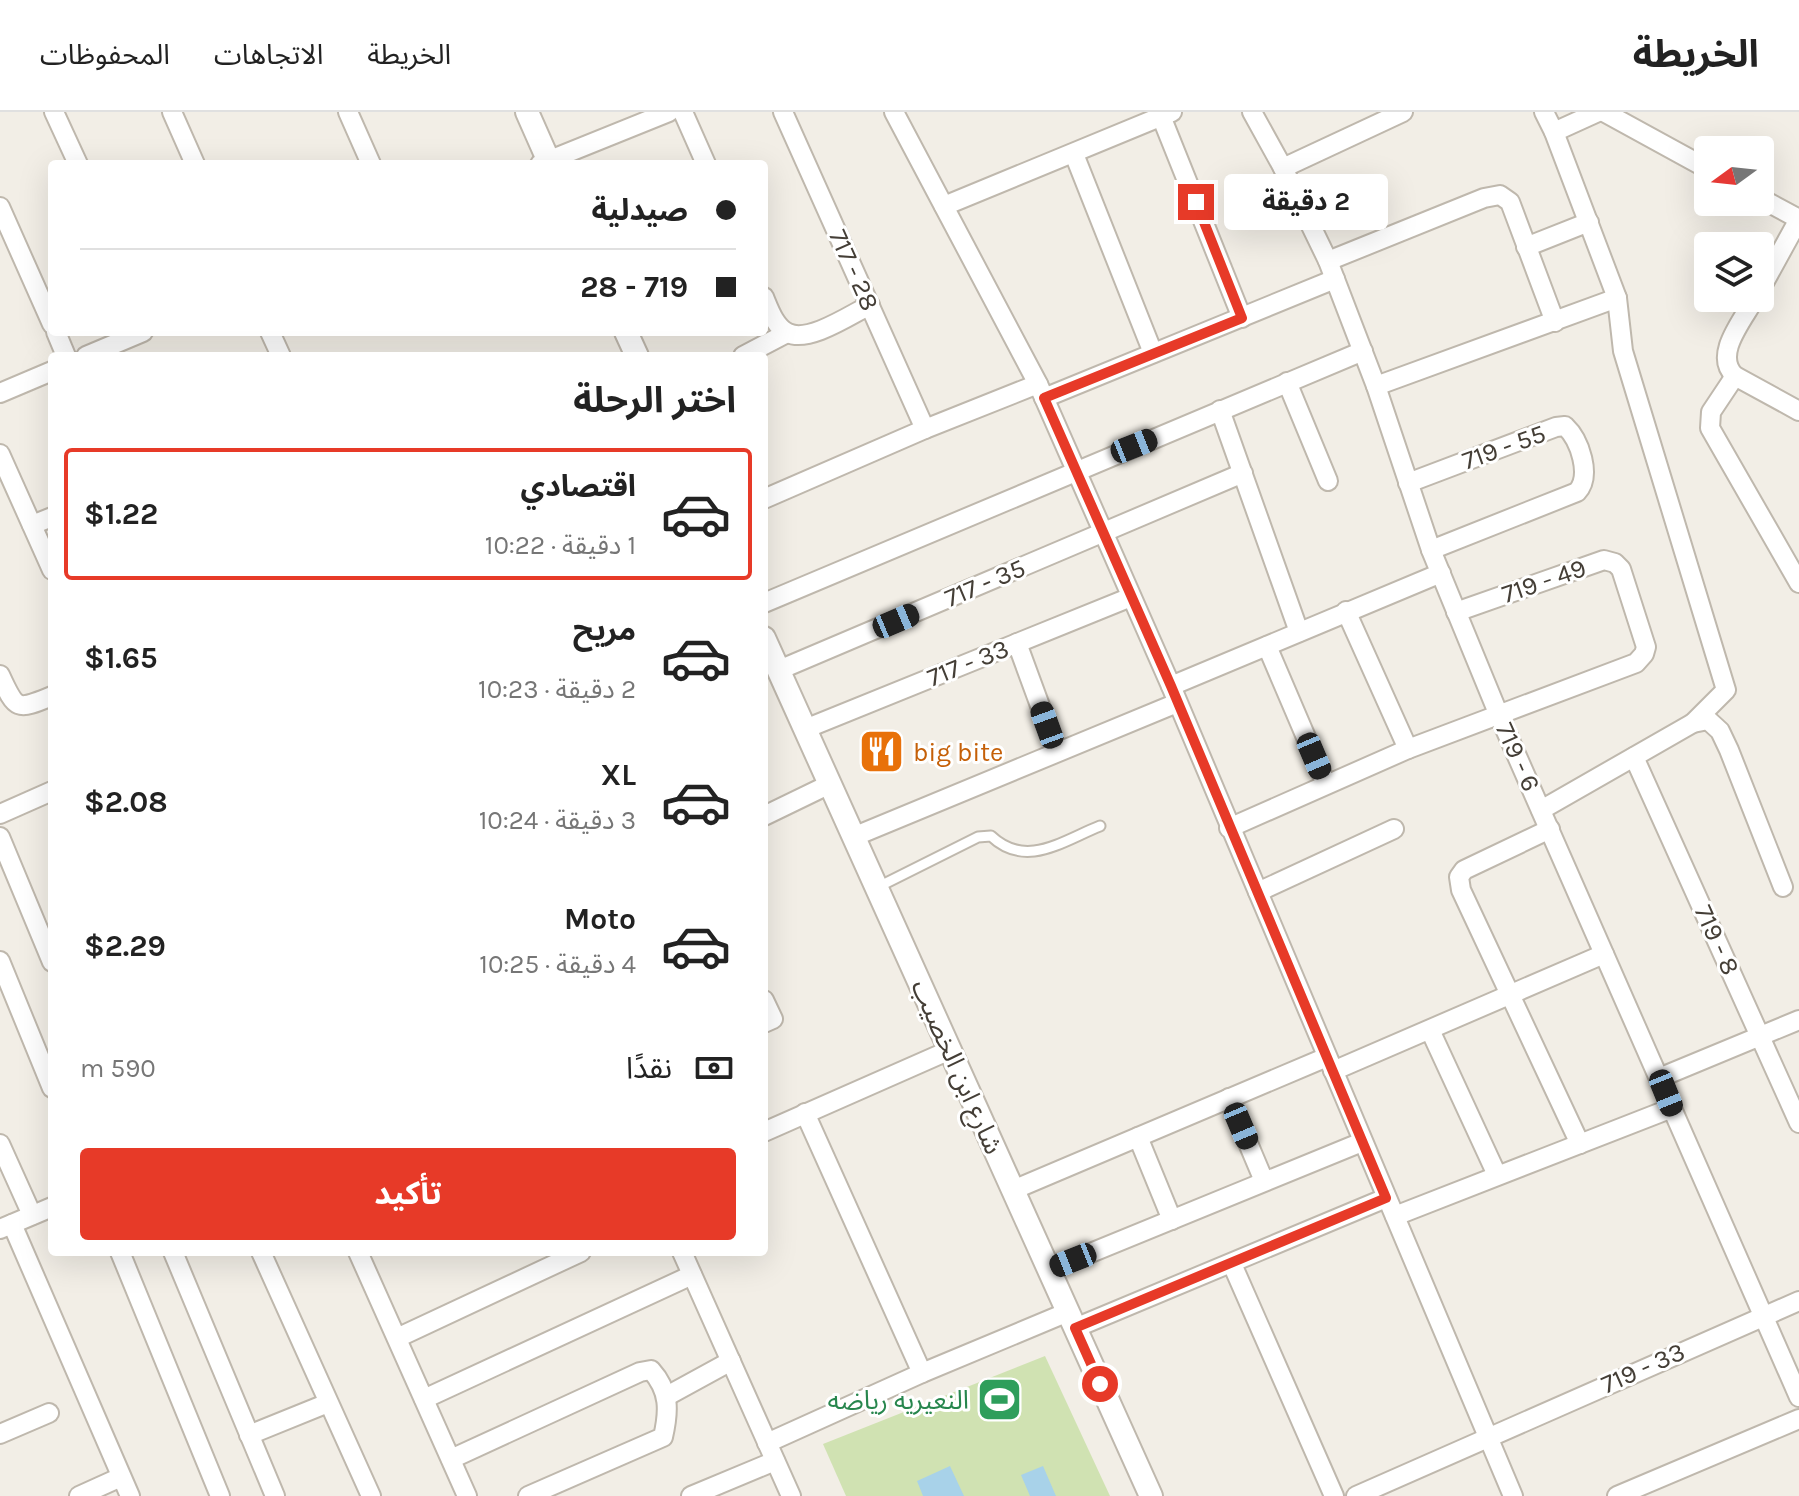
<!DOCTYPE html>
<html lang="ar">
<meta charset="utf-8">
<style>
:root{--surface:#fff;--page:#f6f6f6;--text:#222;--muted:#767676;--line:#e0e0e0;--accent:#e73a28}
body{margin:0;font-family:Karla,"Noto Sans Arabic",sans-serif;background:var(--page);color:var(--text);direction:rtl;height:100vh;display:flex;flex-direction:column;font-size:30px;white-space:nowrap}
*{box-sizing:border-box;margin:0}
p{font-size:26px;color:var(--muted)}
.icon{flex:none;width:44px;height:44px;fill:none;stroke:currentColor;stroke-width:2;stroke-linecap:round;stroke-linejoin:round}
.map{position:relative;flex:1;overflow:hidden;direction:ltr}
.drawer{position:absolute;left:48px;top:240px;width:720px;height:904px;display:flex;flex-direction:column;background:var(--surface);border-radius:8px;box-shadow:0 8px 32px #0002;direction:rtl}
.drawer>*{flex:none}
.top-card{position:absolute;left:48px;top:48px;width:720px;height:176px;border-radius:8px;box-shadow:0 8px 32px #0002;direction:rtl;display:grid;align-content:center;height:176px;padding:0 32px;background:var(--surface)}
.needle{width:52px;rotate:255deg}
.fabs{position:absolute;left:1694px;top:24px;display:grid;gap:16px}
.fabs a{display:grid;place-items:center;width:80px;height:80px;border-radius:8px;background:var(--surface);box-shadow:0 8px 32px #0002;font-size:40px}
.end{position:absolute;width:36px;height:36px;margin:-18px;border:10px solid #e73a28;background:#fff;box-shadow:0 0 0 4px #fff}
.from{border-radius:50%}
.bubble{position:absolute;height:56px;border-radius:8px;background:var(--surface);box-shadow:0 8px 32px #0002;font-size:26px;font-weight:700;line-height:56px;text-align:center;direction:rtl}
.car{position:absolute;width:24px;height:48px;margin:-24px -12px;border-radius:10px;box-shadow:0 0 6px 2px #0007;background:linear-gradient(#222 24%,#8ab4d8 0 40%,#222 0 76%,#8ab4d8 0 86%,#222 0)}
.top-card b{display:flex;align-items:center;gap:28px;height:76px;font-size:30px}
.top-card b+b{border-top:2px solid var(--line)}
.top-card i{width:20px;height:20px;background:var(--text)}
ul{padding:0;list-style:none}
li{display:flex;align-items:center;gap:24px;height:132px;margin:0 16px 12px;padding:0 16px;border:4px solid transparent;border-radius:8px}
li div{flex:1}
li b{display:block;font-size:30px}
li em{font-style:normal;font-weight:700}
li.current{border-color:var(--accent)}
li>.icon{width:72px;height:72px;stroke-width:1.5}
h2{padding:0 32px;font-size:36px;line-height:96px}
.pay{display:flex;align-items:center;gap:20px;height:88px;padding:0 32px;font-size:30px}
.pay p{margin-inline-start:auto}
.action{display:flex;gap:16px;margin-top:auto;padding:16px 32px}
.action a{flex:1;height:92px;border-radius:8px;background:var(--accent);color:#fff;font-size:32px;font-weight:700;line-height:92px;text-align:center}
header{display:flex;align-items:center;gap:48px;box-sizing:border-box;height:112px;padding:0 40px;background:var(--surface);border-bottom:2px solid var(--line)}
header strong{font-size:38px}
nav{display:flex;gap:44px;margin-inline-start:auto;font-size:28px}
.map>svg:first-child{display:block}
.green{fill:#d0e2b2}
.water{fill:#a8d2e9}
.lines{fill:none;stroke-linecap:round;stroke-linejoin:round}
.service-casing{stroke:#bfb8ad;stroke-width:13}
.minor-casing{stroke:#bfb8ad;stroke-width:22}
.tertiary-casing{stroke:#bfb8ad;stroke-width:26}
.service{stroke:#fff;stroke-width:9}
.minor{stroke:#fff;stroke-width:18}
.tertiary{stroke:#fff;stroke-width:22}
.route{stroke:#e73a28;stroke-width:10}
.labels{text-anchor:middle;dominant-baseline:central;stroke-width:6;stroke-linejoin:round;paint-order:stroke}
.street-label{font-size:26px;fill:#443e36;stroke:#fff}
.food-label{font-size:26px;fill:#c56008;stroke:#fff;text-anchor:start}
.leisure-label{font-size:26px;fill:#27864d;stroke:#fff;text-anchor:end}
</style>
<header>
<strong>الخريطة</strong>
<nav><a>الخريطة</a><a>الاتجاهات</a><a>المحفوظات</a></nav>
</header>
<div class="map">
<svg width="1799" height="1384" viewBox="0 0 1799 1384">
<rect width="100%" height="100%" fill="#f2eee6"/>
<path class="green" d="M1045,1244l65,140h-264l-23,-52z"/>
<g class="water">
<path d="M950,1354l14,30h-41l-6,-15z"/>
<path d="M1043,1354l13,30h-26l-9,-21z"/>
</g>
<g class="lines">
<defs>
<path id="service" d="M876,776l102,-51 13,-1c35,33 71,5 109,-10"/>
<g id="minor">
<path d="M54,0l24,52"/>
<path d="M172,0l23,52"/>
<path d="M348,0l23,52"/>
<path d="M683,0l23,52"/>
<path d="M783,0l142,317"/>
<path d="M894,0l144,272 133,302 342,810"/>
<path d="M1252,0l31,56 45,93 48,125 55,164 67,163 301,684"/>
<path d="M1544,0l10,20 63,166 6,53 103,339 -33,33"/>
<path d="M1604,0l104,57"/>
<path d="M1161,4l81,202"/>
<path d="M1554,20l44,-20"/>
<path d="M1074,42l79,199"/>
<path d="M540,52l129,-52"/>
<path d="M1283,56l120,-56"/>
<path d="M1760,86l39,21"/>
<path d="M944,94l228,-94"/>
<path d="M0,95l52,117"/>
<path d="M1526,135l63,-25"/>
<path d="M1328,149l156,-63 16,-3 10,7 45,120"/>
<path d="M1760,178l39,-71"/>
<path d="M764,185c5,12 11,30 24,36 21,10 62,-18 82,-28"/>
<path d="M1755,186c-11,21 -43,57 -20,78l64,35"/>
<path d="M56,220l10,24"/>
<path d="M270,220l11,24"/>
<path d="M86,244l57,-24"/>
<path d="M743,244l44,-23"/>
<path d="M1735,264l-24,36 -1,16 89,155"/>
<path d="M1287,270l41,99"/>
<path d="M1376,274l241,-88"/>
<path d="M0,281l52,-22"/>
<path d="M1044,286l291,-119"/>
<path d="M1220,298l79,222"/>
<path d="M0,342l52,116"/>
<path d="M1408,371l148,-56 9,-1c15,14 27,50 12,66l-146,58"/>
<path d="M764,387l161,-70 113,-45"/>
<path d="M32,413l20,-8"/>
<path d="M764,491l599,-252"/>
<path d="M1346,499l62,138"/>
<path d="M1017,531l40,109"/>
<path d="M1267,534l59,138"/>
<path d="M779,558l464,-197"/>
<path d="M0,563c16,35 16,36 52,21"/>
<path d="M1171,574l270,-113"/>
<path d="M805,617l326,-132"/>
<path d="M1634,645l165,366"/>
<path d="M1541,698l152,-87 15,-3 12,11 9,19 54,137"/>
<path d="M0,702l52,-23"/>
<path d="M764,704l66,-32"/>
<path d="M1229,716l179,-79 228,-86 8,-9 2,-7 -25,-78 -6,-6 -11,-3 -148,52"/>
<path d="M1550,717l-86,41 -5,7 2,13 119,254"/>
<path d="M0,725l52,125"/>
<path d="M853,725l324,-134"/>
<path d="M1258,780l136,-63"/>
<path d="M0,849l52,127"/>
<path d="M764,888l9,19 -9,4"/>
<path d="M1430,918l67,145"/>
<path d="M1333,959l271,-117"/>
<path d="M1659,966l140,-58"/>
<path d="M1229,986l35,83"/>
<path d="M805,1001l117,260"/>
<path d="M764,1020l186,-82"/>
<path d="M1138,1025l34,83"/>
<path d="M0,1032l32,71"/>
<path d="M1013,1078l314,-133"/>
<path d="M1395,1104l277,-108"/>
<path d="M12,1112l118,272"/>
<path d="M0,1117l52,-22"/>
<path d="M120,1140l100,244"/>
<path d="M173,1140l102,244"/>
<path d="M261,1140l110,244"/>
<path d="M358,1140l109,244"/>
<path d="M682,1140l109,244"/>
<path d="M1232,1152l102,232"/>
<path d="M1049,1158l313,-128"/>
<path d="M1075,1216l311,-130"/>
<path d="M397,1226l184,-86"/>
<path d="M667,1284l64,-35"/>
<path d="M424,1287l268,-124"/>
<path d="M0,1322l49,-21"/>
<path d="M249,1323l79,-32"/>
<path d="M767,1331l155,-70 146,-61"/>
<path d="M451,1347l189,-87 11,-2c19,21 18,41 12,67l-135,59"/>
<path d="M79,1384l42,-19"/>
<path d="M691,1384l84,-35"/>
<path d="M1356,1384l443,-195"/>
<path d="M1617,1384l182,-77"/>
</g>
<g id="tertiary">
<path d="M527,0l23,52"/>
<path d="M626,220l11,24"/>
<path d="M764,526l387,858"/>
</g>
</defs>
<use href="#service" class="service-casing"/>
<use href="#minor" class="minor-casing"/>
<use href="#tertiary" class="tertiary-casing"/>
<use href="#service" class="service"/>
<use href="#minor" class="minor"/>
<use href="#tertiary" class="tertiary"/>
</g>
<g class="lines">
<path class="route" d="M1100,1272l-25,-56 311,-130 -215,-512 -127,-288 198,-80 -46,-116"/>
</g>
<defs>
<symbol id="restaurant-square" viewBox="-11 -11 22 22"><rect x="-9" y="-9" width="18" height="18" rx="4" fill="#e8710a" stroke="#fff"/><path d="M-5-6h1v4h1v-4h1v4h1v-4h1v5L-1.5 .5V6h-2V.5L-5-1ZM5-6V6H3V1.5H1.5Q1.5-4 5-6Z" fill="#fff"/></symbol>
<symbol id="stadium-square" viewBox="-11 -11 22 22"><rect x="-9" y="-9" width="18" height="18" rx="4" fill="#2e9e5b" stroke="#fff"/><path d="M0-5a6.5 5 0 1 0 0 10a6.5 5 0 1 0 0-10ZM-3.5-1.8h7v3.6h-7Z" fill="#fff"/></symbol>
</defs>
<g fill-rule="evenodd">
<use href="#restaurant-square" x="856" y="614" width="51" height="51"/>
<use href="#stadium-square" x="974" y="1262" width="51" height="51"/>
</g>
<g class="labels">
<g class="street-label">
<text transform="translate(854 158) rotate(66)">717 - 28</text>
<text transform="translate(1504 335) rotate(-20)">719 - 55</text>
<text transform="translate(1544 469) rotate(-19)">719 - 49</text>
<text transform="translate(985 471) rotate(-23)">717 - 35</text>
<text transform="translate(968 551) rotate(-22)">717 - 33</text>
<text transform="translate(1518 645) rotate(66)">719 - 6</text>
<text transform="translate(1717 828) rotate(66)">719 - 8</text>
<text transform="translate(957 955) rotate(66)">شارع ابن الخصيب</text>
<text transform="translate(1643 1256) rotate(-24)">719 - 33</text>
</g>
<g class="food-label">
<text x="913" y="640">big bite</text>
</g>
<g class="leisure-label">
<text x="969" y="1288">النعيريه رياضه</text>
</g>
</g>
</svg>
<div class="fabs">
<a><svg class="needle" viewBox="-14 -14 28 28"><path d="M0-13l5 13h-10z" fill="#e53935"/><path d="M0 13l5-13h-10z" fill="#767676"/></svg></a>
<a><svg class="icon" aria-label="layers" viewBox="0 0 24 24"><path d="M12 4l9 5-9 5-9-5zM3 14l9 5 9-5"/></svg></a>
</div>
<i class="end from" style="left:1100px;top:1272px"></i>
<i class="end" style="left:1196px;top:90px"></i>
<div class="bubble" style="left:1224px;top:62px;width:164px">2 دقيقة</div>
<i class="car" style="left:1134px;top:334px;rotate:68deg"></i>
<i class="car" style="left:896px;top:509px;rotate:67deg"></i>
<i class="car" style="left:1047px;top:613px;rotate:340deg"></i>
<i class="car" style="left:1314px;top:644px;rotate:157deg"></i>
<i class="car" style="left:1666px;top:981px;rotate:158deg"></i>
<i class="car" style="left:1241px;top:1014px;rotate:157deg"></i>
<i class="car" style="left:1073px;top:1148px;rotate:248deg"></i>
<div class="top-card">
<b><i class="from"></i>صيدلية</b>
<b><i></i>719 - 28</b>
</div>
<section class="drawer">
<h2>اختر الرحلة</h2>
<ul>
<li class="current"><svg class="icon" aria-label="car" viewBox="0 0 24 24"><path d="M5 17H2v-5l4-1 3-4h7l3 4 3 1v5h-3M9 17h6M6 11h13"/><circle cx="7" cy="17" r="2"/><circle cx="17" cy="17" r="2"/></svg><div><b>اقتصادي</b><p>1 دقيقة · 10:22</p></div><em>$1.22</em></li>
<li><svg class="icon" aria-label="car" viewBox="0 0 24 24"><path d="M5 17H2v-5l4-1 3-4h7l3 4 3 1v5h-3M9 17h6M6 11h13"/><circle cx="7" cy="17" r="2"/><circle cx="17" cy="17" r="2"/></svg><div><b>مريح</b><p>2 دقيقة · 10:23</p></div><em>$1.65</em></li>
<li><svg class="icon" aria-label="car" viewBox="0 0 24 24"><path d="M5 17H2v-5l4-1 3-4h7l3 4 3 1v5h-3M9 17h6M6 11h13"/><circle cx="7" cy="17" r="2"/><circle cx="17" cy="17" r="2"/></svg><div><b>XL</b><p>3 دقيقة · 10:24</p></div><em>$2.08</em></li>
<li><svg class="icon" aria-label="car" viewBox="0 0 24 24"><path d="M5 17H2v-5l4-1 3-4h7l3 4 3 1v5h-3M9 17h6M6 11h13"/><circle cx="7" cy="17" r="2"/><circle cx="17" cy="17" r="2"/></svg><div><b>Moto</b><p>4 دقيقة · 10:25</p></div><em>$2.29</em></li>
</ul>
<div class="pay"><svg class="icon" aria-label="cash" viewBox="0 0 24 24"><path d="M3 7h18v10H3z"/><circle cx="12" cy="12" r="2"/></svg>نقدًا<p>590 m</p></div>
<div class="action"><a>تأكيد</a></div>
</section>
</div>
